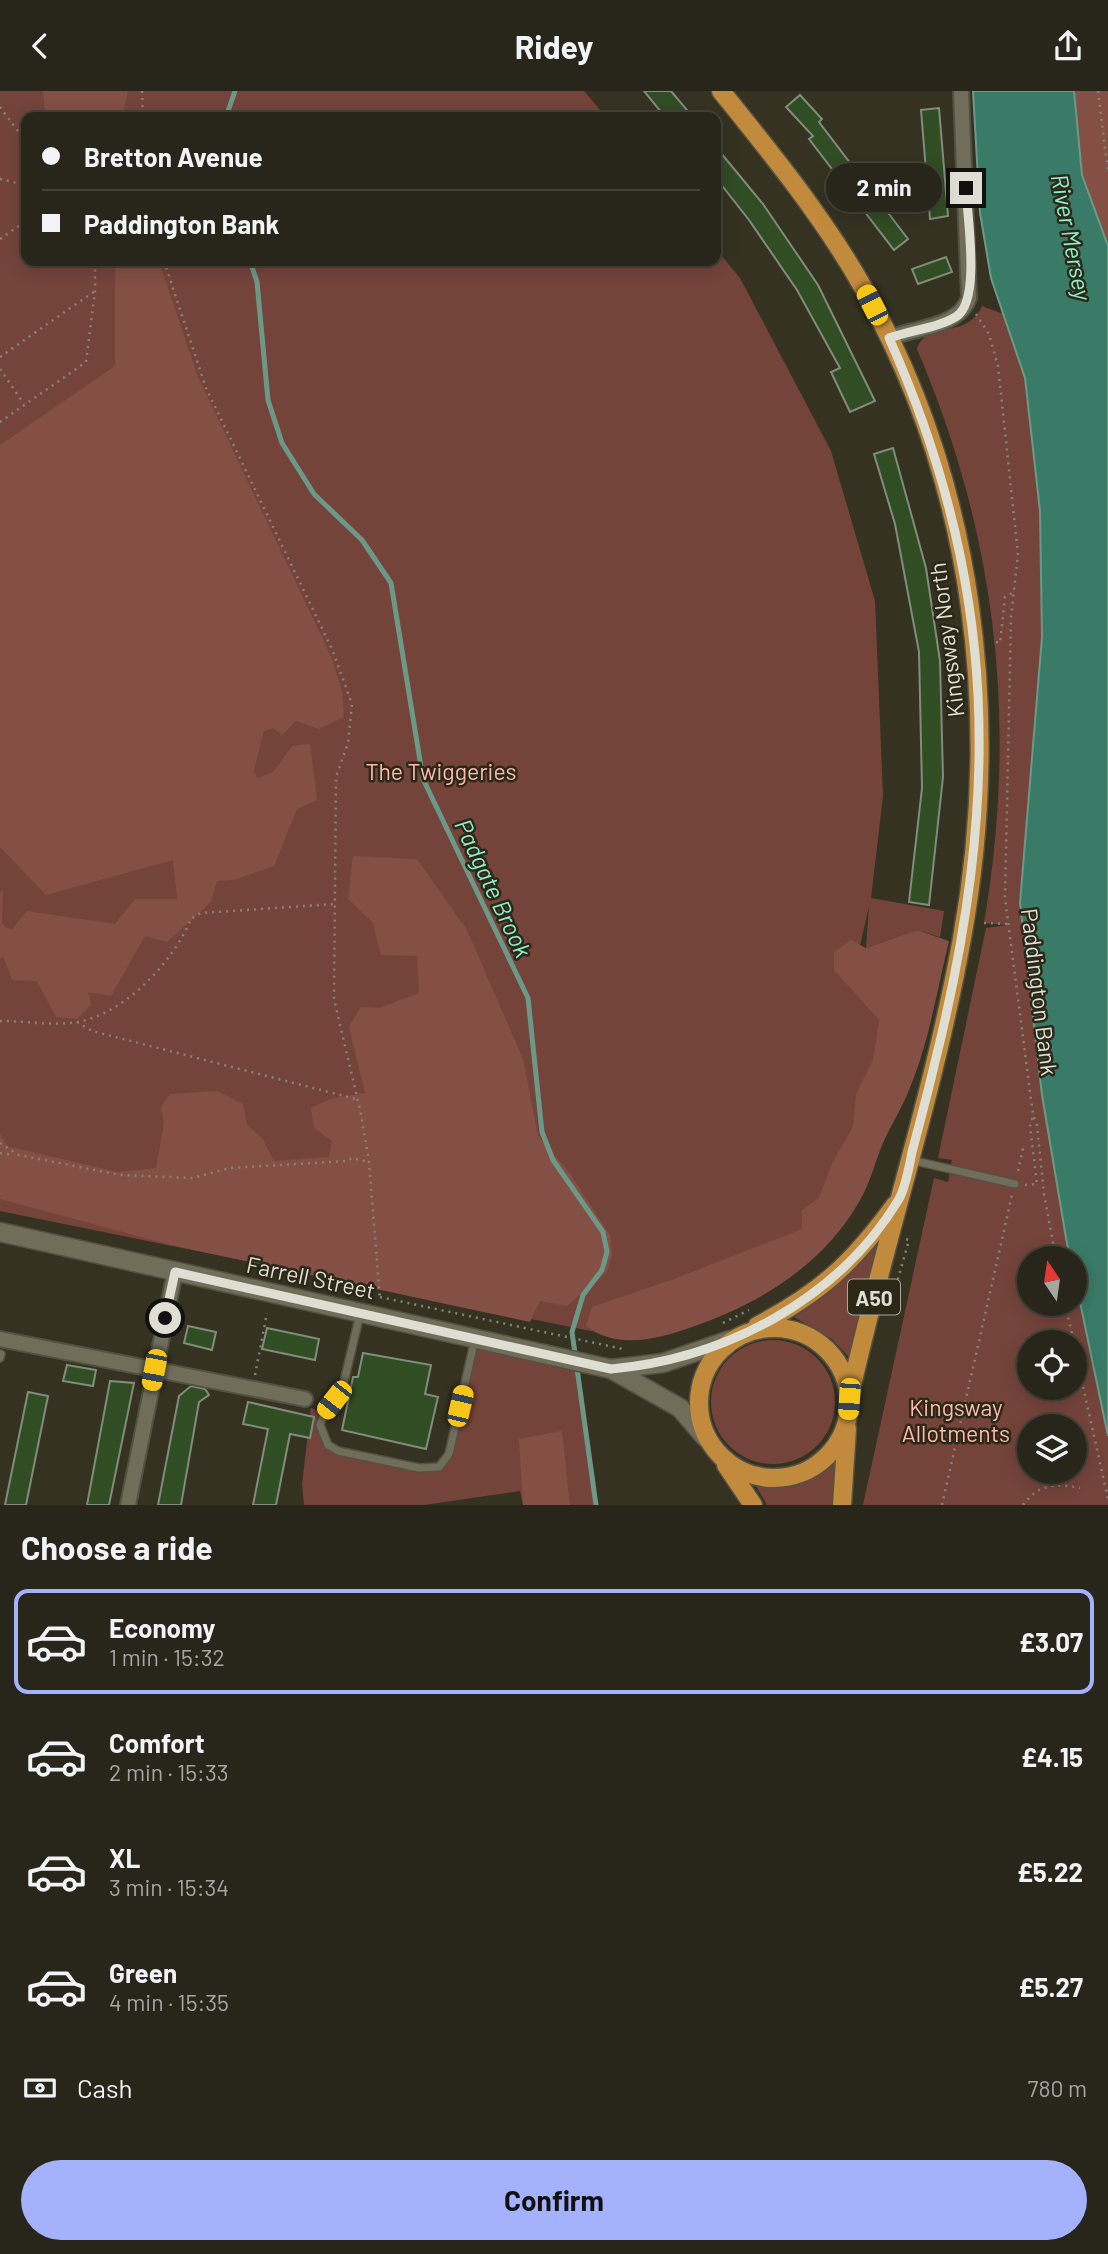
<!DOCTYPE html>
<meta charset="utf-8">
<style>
:root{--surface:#28261a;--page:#302e23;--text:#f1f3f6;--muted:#a5a5a2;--line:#444339;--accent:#a4b2fc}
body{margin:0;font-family:Barlow,sans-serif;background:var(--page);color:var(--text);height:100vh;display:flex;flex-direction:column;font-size:26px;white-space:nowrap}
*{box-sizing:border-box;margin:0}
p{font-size:23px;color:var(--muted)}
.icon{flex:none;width:38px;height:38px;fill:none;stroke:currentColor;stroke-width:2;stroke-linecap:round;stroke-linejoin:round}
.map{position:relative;height:1414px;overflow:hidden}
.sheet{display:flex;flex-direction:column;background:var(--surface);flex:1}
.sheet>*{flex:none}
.guide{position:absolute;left:21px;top:21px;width:700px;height:154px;border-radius:14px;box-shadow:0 4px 18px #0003,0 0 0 2px var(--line);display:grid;align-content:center;height:154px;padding:0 21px;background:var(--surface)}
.needle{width:46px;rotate:347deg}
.fabs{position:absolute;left:1017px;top:1155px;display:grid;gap:14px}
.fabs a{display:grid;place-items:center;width:70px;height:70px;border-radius:50%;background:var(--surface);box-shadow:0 4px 18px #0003,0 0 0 2px var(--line);font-size:35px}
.end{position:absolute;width:32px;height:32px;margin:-16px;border:9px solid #dfded3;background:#111;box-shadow:0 0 0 4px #111}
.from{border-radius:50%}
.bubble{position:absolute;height:49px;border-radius:24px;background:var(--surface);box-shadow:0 4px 18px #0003,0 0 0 2px var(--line);font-size:23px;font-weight:700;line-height:49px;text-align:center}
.car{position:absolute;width:21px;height:42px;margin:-21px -10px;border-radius:9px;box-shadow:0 0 5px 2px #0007;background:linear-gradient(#f5c518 24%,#345 0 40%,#f5c518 0 76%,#345 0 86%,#f5c518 0)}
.guide b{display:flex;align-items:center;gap:24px;height:66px;font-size:26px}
.guide b+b{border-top:2px solid var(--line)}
.guide i{width:18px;height:18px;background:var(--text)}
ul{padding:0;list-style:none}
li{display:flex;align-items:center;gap:21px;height:105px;margin:0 14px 10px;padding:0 7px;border:4px solid transparent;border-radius:14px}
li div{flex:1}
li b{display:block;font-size:26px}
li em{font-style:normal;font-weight:700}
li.selected{border-color:var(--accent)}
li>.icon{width:63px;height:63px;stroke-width:1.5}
h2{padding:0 21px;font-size:32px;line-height:84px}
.pay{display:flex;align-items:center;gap:18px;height:77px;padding:0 21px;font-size:26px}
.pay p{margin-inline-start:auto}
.cta{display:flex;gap:14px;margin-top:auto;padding:14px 21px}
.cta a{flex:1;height:80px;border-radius:42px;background:var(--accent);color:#111;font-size:28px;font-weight:700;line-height:80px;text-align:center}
header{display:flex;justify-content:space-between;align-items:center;height:91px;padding:0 21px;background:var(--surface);font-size:32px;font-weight:700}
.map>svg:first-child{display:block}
.green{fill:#74443b;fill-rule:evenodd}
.forest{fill:#844f45}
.water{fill:#3a7b67;stroke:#6c9987;stroke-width:2}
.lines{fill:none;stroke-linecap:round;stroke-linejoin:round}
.stream{stroke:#6c9987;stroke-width:5}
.building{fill:#314d23;stroke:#818c7c;stroke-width:2}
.service-casing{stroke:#535142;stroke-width:10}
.minor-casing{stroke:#535142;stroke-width:18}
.tertiary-casing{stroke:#535142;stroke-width:21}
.primary-casing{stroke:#535142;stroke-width:21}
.path{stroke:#868477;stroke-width:2.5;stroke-dasharray:2 5;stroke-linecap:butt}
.service{stroke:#706e5b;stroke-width:7}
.minor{stroke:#706e5b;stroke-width:14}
.tertiary{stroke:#706e5b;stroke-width:18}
.primary{stroke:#c28a3c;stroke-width:18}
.route{stroke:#dfded3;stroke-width:9}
.labels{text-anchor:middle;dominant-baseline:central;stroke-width:5;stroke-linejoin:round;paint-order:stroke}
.shield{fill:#2b2818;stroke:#a9a79b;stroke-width:2}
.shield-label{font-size:21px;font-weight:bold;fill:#dfded3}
.street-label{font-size:23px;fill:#dfded3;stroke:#2b2818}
.park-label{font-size:23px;fill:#ffb9ac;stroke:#2b2818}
.water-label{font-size:24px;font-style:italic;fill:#8beece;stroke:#2b2818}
</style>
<header><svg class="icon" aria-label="back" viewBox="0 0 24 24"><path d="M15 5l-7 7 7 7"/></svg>Ridey<svg class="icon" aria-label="share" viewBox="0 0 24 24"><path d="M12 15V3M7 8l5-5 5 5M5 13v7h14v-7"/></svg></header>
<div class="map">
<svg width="1108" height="1414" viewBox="0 0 1108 1414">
<rect width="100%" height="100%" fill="#353222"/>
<g class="green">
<path d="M0,0h584l22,26h-580v144h690v-12l24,29 91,173 44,150 8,195 -12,102 73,13 -4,26 -23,-7 -51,18 3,-42 -15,66 74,14 -94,250 -204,103 -630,-128z"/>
<path d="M982,215l21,8 22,64 15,133 2,126 -22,266 22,192 28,163h-41v46h45l1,-26 33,158v69h-245l71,-327 14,4 4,-22 -14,-2 48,-230 21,-3 -23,-2c34,-200 13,-387 -67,-574 8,-28 52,-10 65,-43zM1029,1251h45v46h-45zM1029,1335h45v46h-45z"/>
<path d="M890,1128l-41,138 -17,-18 -38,-22c42,-27 71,-55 96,-98z"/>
<circle cx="773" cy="1311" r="62"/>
<path d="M473,1256l104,25 19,133h-73l-3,-14 -96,14h-120l-2,-21 9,-76 13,5 -4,12 8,20 104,24 13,-9z"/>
<path d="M837,1370l-2,44h-68l-11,-19c34,2 55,-3 81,-25z"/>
</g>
<g class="forest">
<path d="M43,0h85l-6,26h-76z"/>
<path d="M1074,0h34v155l-26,-71z"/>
<path d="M115,170h44l39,116 133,279 11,35 2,26 -25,12 -23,-8 -14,14 -9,-7 -9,3 -10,39 3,8 16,-6 19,-26 18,-2 7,56 -20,9 -23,57 -41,14 -16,1 -6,21 -44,40 -22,-6 -34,60 -23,-4 3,13 -14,14 -21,-2 -19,-36 -25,-1 -8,-22h-4v-66l3,-1 -1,33 9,6 16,-19 88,13 20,-25h42l-4,-39 -127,35 -46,-48v-402l115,-79z"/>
<path d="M353,765l64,3 50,71 56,129 15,77 31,36 41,63 2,19 -5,18 -40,34 -27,-5 -10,21 -359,-77 -171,-46v-65l7,12 110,26 39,-4 8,-45 -3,-16 9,-13 47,-3 26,13 4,21 15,13 12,23 55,-4 3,-16 -18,-13 -3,-20 19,-9 35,-6 -16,-66 12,-20 18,1 40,-15 -2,-37 -36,-1 -8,-32 -25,-24z"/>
<path d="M917,839l32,11c-12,49 -20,102 -40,149 -7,18 -18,35 -26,53 -8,19 -13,41 -24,59 -36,63 -100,102 -167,125 -34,12 -75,23 -106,-1l6,-19 82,-28 128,-50v-19l17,-12 13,-35 21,-36 3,-33 17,-34 6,-40 -45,-50v-18l17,-12 15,8z"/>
<path d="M562,1340l8,74h-47l-4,-66z"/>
</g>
<path class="water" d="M973,0h101l8,84 26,71v1190l-33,-158 -1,-20h-4l-4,-20 -24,-143 -22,-192 22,-266 -2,-126 -15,-133 -34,-100 -11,-65z"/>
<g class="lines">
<g class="stream">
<path d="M226,26l9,-26"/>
<path d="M250,170l7,21 11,118 14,43 32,51 48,46 29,43 32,196 105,219 14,134 11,28 50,72 4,20 -5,18 -19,25 -11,37 24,173"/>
</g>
</g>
<g class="building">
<path d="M644,0h27l16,19 -9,7h-13z"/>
<path d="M800,4l22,24 -3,3 89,117 -14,11 -85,-111 4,-3 -27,-29z"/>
<path d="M939,17l9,108 -18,3 -9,-109z"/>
<path d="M716,56l47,57 55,81 57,116 -25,11 -19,-40 9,-4 -43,-78 -48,-70 -33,-42z"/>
<path d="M946,166l6,15 -34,12 -6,-15z"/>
<path d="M893,357l33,120 14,93 3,116 -14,128 -20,-3 13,-114 -3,-136 -24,-128 -21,-70z"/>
<path d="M188,1235l28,6 -4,18 -28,-7z"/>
<path d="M267,1237l52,11 -4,21 -53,-11z"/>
<path d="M363,1262l68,12 -6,29 13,3 -12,52 -84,-19 11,-53h5z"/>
<path d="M67,1274l29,5 -3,16 -30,-5z"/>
<path d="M110,1290l24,2 -25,122h-22z"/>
<path d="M191,1295l14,3 4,6 -10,7 -18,103h-23l21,-109z"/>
<path d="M28,1301l20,4 -22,109h-21z"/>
<path d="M248,1311l66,15 -4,21 -20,-4 -14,71h-23l15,-76 -25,-5z"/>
</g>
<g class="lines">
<defs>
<g id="service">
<path d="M911,1069l104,24"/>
<path d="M360,1223l-17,72 -19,27 -4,12 8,20 10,6 81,17 20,-1 10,-13 26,-115"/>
<path d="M0,1267l1,-4"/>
</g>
<g id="minor">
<path d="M889,247c27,-11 69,-10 80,-40l-8,-207"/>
<path d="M0,1248l305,60"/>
<path d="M128,1414l47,-233"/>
</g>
<g id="tertiary">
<path d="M0,1141l611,137 69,39 26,30"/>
<path d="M611,1278l52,-6 67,-23"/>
</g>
<g id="primary">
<path d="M721,0c51,63 103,127 143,198 111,196 138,429 98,649 -28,156 -79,306 -113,461"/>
<path d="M757,1235c64,-34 95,-62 138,-121"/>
<circle cx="774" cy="1312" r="75"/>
<path d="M726,1374l27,40"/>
<path d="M842,1414l5,-76"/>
</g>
</defs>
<use href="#service" class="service-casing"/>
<use href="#minor" class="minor-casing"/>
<use href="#tertiary" class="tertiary-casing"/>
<use href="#primary" class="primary-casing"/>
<g class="path">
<path d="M142,0l1,26"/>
<path d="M1098,0l10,81"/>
<path d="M0,16l26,35"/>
<path d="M0,88l26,6"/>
<path d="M0,148l26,-18"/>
<path d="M164,170l42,127 126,261 20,55 -4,39 -12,34 -2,222 27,115 8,48 11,138"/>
<path d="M976,223l13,20 9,32 20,188 -7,63 -6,281 28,217 4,10 7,69 12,64"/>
<path d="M0,266l95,-66"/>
<path d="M0,278l24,35"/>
<path d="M0,331l86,-60 9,-71v-30"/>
<path d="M996,551l4,1 5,-46 9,-5"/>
<path d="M984,832l24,1"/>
<path d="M0,930c24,0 53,5 77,1 48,-8 96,-60 114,-103l10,-6 133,-9"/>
<path d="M77,931l15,9 264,68"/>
<path d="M0,1052l19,12 101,20 73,3 37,-10 117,-7 5,-3 17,4"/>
<path d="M0,1062l14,2"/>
<path d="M1018,1080l6,-27"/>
<path d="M1025,1094l12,-1 -7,-58 3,-10"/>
<path d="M894,1202l15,-53 -4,-1"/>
<path d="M380,1206l243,52"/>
<path d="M1065,1213l9,38"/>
<path d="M723,1232l26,-13"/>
<path d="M1074,1255l34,153"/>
<path d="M255,1284l12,-62"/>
<path d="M942,1414l70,-310"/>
<path d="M1023,1414c15,-21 33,-22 57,-17"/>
</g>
<use href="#service" class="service"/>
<use href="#minor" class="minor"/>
<use href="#tertiary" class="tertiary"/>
<use href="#primary" class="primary"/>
</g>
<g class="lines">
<path class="route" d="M165,1227l10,-46 436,97c114,-10 228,-70 288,-170 7,-13 10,-32 13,-47 8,-30 16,-60 23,-90 65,-260 65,-476 -46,-724 21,-8 50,-10 68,-22 24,-17 10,-100 9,-128"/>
</g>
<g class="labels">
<rect class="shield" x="848" y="1188.5" width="52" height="35" rx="5"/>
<g class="shield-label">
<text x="874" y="1206">A50</text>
</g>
<g class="street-label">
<text transform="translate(946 549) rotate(-97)">Kingsway North</text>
<text transform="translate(1040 901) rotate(83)">Paddington Bank</text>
<text transform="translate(311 1186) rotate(12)">Farrell Street</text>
</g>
<g class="park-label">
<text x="441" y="680">The Twiggeries</text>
<text x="956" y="1316">Kingsway<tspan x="956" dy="26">Allotments</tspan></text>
</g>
<g class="water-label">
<text transform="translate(1072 146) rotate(79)">River Mersey</text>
<text transform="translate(494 797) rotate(65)">Padgate Brook</text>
</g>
</g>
</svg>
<div class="fabs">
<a><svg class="needle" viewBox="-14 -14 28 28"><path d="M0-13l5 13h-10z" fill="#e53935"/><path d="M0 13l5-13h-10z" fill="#a5a5a2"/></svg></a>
<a><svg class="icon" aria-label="locate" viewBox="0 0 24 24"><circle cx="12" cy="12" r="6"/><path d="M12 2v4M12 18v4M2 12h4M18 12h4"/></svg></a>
<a><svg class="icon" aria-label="layers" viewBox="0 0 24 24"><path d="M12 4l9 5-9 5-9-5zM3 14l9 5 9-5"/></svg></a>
</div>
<i class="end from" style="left:165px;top:1227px"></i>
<i class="end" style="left:966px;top:97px"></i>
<div class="bubble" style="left:826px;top:72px;width:116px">2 min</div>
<i class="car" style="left:872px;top:214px;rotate:333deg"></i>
<i class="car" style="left:154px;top:1279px;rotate:191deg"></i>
<i class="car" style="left:849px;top:1308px;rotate:184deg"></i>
<i class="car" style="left:334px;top:1309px;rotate:218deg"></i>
<i class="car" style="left:460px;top:1315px;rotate:13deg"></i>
<div class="guide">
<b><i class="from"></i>Bretton Avenue</b>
<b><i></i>Paddington Bank</b>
</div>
</div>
<section class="sheet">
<h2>Choose a ride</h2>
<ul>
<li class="selected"><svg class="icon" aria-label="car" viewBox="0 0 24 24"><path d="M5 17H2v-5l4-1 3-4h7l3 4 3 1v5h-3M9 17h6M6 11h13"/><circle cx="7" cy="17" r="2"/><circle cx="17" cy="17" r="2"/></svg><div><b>Economy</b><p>1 min · 15:32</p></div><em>£3.07</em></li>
<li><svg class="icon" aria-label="car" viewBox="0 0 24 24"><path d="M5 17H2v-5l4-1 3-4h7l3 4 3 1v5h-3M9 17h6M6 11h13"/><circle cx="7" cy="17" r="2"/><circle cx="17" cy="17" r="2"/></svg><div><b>Comfort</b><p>2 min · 15:33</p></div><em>£4.15</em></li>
<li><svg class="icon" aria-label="car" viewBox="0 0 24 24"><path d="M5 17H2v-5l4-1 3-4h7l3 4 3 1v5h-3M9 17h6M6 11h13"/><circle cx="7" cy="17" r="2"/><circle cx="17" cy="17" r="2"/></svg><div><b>XL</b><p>3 min · 15:34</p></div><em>£5.22</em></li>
<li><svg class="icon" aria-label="car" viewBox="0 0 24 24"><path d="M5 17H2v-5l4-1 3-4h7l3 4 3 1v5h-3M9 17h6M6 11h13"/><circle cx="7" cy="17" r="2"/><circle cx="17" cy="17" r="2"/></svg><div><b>Green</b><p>4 min · 15:35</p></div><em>£5.27</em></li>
</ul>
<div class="pay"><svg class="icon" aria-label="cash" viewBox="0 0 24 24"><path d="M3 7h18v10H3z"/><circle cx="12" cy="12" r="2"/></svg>Cash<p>780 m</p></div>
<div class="cta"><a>Confirm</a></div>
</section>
